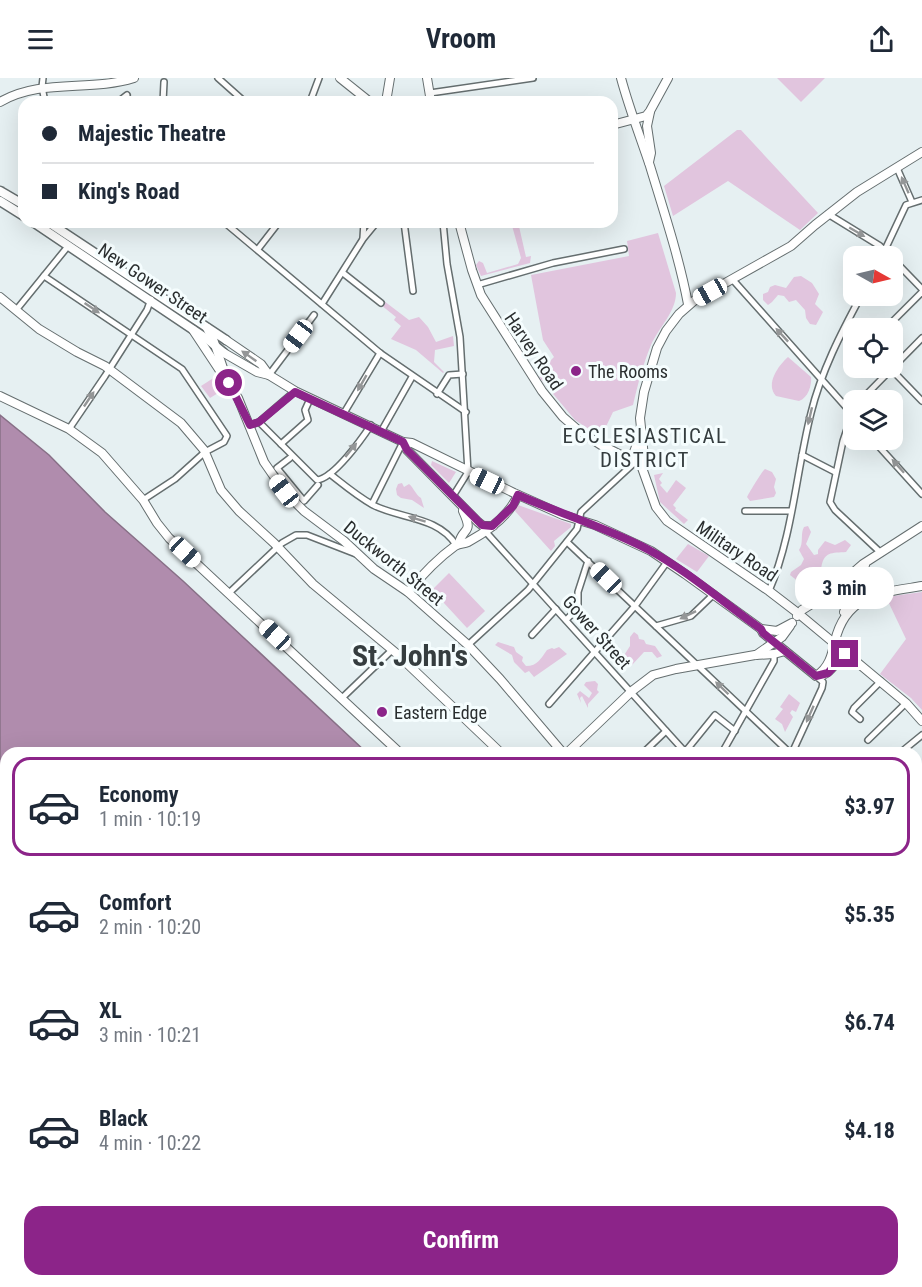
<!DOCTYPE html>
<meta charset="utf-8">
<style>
:root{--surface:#fff;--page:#f6f6f7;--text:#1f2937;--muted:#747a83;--line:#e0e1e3;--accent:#8c2489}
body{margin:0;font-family:"Roboto Condensed",sans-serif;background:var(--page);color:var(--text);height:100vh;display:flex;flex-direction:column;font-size:22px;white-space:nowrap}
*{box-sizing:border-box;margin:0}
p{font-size:20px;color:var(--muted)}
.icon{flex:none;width:33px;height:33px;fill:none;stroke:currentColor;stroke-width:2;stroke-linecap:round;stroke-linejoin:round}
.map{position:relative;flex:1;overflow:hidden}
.details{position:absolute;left:0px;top:669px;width:922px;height:540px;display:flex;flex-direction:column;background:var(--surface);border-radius:18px 18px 0 0;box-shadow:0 6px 24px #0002}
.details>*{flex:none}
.top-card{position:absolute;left:18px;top:18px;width:600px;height:132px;border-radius:18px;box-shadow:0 6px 24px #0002;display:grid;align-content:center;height:132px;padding:0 24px;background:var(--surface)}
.needle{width:39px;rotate:98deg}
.fabs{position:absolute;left:843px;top:168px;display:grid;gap:12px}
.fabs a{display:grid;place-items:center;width:60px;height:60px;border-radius:12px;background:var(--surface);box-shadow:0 6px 24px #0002;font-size:30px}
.end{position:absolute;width:27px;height:27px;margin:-14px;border:8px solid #8c2489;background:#fff;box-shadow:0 0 0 3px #fff}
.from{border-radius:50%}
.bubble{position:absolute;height:42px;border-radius:18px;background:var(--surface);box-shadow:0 6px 24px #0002;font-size:20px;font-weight:700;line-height:42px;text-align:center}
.car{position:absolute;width:18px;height:36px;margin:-18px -9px;border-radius:8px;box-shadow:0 0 4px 2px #0007;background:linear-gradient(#fff 24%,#345 0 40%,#fff 0 76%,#345 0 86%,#fff 0)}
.top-card b{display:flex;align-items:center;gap:21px;height:57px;font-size:22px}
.top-card b+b{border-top:2px solid var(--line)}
.top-card i{width:15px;height:15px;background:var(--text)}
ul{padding:10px 0 0;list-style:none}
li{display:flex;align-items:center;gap:18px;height:99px;margin:0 12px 9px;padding:0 12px;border:3px solid transparent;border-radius:18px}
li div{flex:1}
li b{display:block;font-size:22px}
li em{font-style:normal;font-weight:700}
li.active{border-color:var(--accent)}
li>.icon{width:54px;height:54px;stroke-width:1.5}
.cta{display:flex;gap:12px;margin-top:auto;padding:12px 24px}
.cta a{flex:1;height:69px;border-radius:18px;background:var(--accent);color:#fff;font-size:24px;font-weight:700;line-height:69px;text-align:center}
header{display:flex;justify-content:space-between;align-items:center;height:78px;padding:0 24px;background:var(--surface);font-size:27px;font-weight:700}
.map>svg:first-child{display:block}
.green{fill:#e1c5de}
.water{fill:#b08cad;stroke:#887087;stroke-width:1.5}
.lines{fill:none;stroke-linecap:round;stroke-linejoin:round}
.street-casing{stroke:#656e6f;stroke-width:8}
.secondary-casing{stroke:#656e6f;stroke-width:10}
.primary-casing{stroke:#656e6f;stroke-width:11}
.street{stroke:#fff;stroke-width:5}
.secondary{stroke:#fff;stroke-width:8}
.primary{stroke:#fff;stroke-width:8}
.oneway{fill:#949697}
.route{stroke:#8c2489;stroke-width:8}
.poi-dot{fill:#8c2489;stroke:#f5fdfe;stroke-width:2}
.labels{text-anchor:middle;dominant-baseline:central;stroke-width:6;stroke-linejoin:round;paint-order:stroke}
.street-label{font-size:18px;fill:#2a2e2f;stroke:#f5fdfe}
.poi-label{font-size:18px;fill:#2a2e2f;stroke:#f5fdfe;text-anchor:start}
.quarter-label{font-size:21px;letter-spacing:1.5px;fill:#353d3f;stroke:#f5fdfe}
.town-label{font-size:30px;font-weight:bold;fill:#353d3f;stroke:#f5fdfe}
</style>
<header><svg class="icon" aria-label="menu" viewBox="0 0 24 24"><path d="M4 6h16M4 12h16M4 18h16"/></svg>Vroom<svg class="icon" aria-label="share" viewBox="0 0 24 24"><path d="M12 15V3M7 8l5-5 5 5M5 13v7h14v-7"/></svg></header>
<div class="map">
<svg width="922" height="1209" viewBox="0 0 922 1209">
<rect width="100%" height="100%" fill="#e6f0f2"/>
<g class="green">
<path d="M777,0h48l-24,24z"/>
<path d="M737,52h4l77,83 -18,17 -72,-49 -55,35 -9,-30z"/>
<path d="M511,144h7l8,35 5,-1 -1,7 -49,13 -5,-11 3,-4 4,2 4,10 31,-9 3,-6z"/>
<path d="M658,155l18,60c0,19 -17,34 -25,52 -8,19 -13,39 -18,60l-20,7 -12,25 -26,-17 -36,-43 9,-5 -3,-6 9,-9 -11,-17 -12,-65 98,-19 -2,-15z"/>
<path d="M801,198l11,7 7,11 -4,10 8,8 -7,13 -6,-1 -4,-6 -1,-8 -9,-10 -7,2 -5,-6 -6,-1 -6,7 -4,3 -5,-5v-6l5,-2 2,-5 5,-2 11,3 8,-11z"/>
<path d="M384,223l25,19 10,-3 9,10 8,15 17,-6 1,10 -19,4 -1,12 10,10 -1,1 -27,-23 -25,-11 10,-13 -7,-6 2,-3 -15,-12z"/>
<path d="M788,279l23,20c1,8 -3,21 -12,24l-23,-5c-11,-12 2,-30 12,-39z"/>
<path d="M215,299l8,13 -13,8 -9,-12z"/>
<path d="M432,383l24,11 -7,11 -18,-18z"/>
<path d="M765,391l7,3 4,7 -2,8 2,6 -2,4 -24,4 -3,-4c2,-4 15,-26 18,-28z"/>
<path d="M663,395l-4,6 3,4 -2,2 7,8 9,-13 10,8 -13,17 3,3 -1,2 13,10 -4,4 -24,-22 -6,-27z"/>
<path d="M402,405l2,4 5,-3c5,4 6,10 12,14l3,10 -12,-8 -11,-2 -4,-3 -1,-6 2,-5z"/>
<path d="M518,427l53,19v3l-17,14 1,5 -4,5 -36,-40z"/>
<path d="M808,448l3,6 -5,12 8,11 4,-1v-4l7,-9 10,4 10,-5 6,5 -5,7c-14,1 -23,-1 -25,18l-13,8 -5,-2 -4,6 -9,-7 1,-3 10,-7 3,-6 -5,-9c5,-7 1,-16 5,-23z"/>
<path d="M688,466l21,12 -12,16 -21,-13z"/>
<path d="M449,495l36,38 -18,17 -35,-38z"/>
<path d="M922,514v118l-11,-12 -31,-24 26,-35 -20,-42z"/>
<path d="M634,554l4,3 1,4 5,1 2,4 9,2 7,10 -5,2 -5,-6h-8l-12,13h-4l-5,-8 7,-11v-9z"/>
<path d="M498,564l16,5 2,5 7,5 -1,4 4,5c12,0 15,-8 21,-16l5,-2 2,1 5,-2 8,7 -33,23 -5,-6 -4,2 -11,-11 -2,-7 -17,-10z"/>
<path d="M595,603l3,3 -1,6 2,2 -11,12v4l-6,-12 -2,2 1,5 -4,-9 3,-3 9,7 3,-5 -8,-8 2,-3z"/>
<path d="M789,616l11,9 -4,9 -4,-2 -2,3 3,4 -8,15 -3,-8 -7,-5 8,-10 -3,-2z"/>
<path d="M0,926l6,8v269h154l3,6h-163z"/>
</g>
<g class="water">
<path d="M0,337l49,40 56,57 78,69 184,172h-361v188l-6,-10z"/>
<path d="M199,1203h606l1,6h-605z"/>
</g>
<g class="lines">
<defs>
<g id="street">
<path d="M43,0l-1,9 3,15"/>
<path d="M218,0l27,24"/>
<path d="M430,15l103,-15"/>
<path d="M118,24l9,-7"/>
<path d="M163,24l1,-20"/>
<path d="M310,24l9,-24"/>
<path d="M897,90l15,34"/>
<path d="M828,136l52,32 11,10"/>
<path d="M224,144l156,131 86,59"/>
<path d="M404,144l9,69"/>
<path d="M443,144l4,42 13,73 8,135 -15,24"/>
<path d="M363,160l1,-16"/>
<path d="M258,171l21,-27"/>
<path d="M882,178l24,-51 16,-5"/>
<path d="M892,180l30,31"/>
<path d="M343,195l38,30"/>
<path d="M44,198l138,93 45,67 -3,6 -19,10 -30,27 -32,21"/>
<path d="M733,202l121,136"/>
<path d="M477,207l76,-22 71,-14"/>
<path d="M322,226l41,-65 14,-17"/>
<path d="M17,231l52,-64"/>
<path d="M886,250l36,-36"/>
<path d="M890,290l32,33"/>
<path d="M269,297l45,-60"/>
<path d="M437,316l12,-19 14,-1"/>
<path d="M861,322l61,-62"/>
<path d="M854,330l-11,33 -13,61 5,8 46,43"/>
<path d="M344,335l36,-60"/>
<path d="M259,344l58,58c17,-2 44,-40 54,-55"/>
<path d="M250,347l9,-3 36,-31"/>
<path d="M69,351l36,-53 42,-66 4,-11"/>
<path d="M382,352l30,-53"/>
<path d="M873,362l49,54"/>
<path d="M281,366l27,-24 -3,-10 5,-11"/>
<path d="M802,377l33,17"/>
<path d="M290,380l-13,10 27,33 14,-16"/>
<path d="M330,396c14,11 27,22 43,31 27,14 65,11 83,40"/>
<path d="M372,426l31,-62"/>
<path d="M745,433h46"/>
<path d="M485,453l201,222"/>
<path d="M567,464l223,211"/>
<path d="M769,513c24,-56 27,-119 42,-178 10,-41 30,-80 50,-117"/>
<path d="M229,515l53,-50 14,-8h11l49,19"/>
<path d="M566,542l12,-12v-16l10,-31"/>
<path d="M656,548l35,-10 23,-22"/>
<path d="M532,557l24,-26"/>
<path d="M468,567l60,-55 49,-61 4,-17 51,-47 -1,-5"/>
<path d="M342,620l50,-48"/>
<path d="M549,626l86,-98 32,-44"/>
<path d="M860,641l-8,-7 2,-4 27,-27"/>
<path d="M868,662l38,-37"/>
<path d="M685,674l30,-37 20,16"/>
<path d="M643,675l23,-22"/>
<path d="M722,675l52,-92v-7"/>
<path d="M792,675l30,-65 1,-6 -7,-6"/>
<path d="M900,675l22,-18"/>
<path d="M916,698l6,-3"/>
<path d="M916,747l6,-7"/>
<path d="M916,922l6,6"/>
<path d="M0,948l6,9"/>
<path d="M916,1078l6,4"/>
<path d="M166,1203l2,6"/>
<path d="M883,1203l2,6"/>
</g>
<g id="secondary">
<path d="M340,0l30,24"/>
<path d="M427,0l4,24"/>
<path d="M621,0c8,30 19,58 29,88 14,46 29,91 38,138"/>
<path d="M0,24c41,-24 90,-10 134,-24"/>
<path d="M386,24l4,-24"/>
<path d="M612,47l34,-9 4,-5 18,-33"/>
<path d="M649,84l2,-9 -4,-27 3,-14"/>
<path d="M459,144l13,48 9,25 61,96 21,26 15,13 23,15 40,20 15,42 11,14 102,70 30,23 107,89 16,18"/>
<path d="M0,219l39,32 38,23 28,14 76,57 23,27 17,40 18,21 35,32 39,41 83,69 105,100"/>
<path d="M207,250l6,11 11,32"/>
<path d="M193,252l45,68 26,64 20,29 20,20 40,30 30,28 34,23 60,53 32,34 63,74"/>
<path d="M226,262l35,24 8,11 26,16 108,51 9,1 102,50 49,22 32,10 56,26 34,23 76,55 16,2 15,-8"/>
<path d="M224,275l33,19 12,3"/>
<path d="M0,318l69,33 33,24 41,47 14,23 12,15 231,215"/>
<path d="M403,364l4,8 71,72 5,4h10"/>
<path d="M631,382l9,-24"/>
<path d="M641,387l3,-8 -4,-39 4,-26 13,-44 9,-17 13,-17 16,-14 96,-54 24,-21 42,-33 65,-40"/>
<path d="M459,465c4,-17 15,-8 4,-32"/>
<path d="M832,513l44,1"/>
<path d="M408,514c14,-17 29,-33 47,-46 5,-3 8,-2 13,-4 20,-11 41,-26 50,-47"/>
<path d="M844,534l21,-47"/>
<path d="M797,538l5,-6 30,-19 31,-27 59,-38"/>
<path d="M761,551l2,4 53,43"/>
<path d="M756,577l26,-18 8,-11"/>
<path d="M823,597c11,-5 13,-15 22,-21"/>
<path d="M816,598c13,-8 16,-21 19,-35 11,-47 46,-48 87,-55"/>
<path d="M567,675l65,-62 21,-16 23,-6 79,-14 19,-1 11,-3"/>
<path d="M916,831l6,-2"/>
<path d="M916,988l6,-3"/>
<path d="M916,1017l6,-4"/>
<path d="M916,1096l6,11"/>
</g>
<g id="primary">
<path d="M0,113l24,14"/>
<path d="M0,123l24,15"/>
<path d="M33,144l174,117 17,14"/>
<path d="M48,144l178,118"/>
</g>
</defs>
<use href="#street" class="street-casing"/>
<use href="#secondary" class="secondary-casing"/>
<use href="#primary" class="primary-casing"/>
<use href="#street" class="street"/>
<use href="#secondary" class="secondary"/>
<use href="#primary" class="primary"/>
</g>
<defs><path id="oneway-solid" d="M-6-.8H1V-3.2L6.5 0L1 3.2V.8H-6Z" transform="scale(1.5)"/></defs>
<g class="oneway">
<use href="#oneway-solid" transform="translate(905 107) rotate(-114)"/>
<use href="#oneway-solid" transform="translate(857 154) rotate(30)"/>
<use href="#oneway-solid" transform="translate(92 230) rotate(34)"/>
<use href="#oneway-solid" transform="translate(782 257) rotate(-133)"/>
<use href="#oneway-solid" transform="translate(249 278) rotate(-145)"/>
<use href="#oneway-solid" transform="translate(362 305) rotate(120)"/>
<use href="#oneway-solid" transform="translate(89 321) rotate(-56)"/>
<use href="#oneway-solid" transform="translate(810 338) rotate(103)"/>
<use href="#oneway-solid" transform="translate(351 372) rotate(-51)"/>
<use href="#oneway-solid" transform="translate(898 388) rotate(-132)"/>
<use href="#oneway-solid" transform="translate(417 441) rotate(-163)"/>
<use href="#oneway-solid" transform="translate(688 537) rotate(154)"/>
<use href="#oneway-solid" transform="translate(722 610) rotate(-136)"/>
<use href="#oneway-solid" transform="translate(810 636) rotate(114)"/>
</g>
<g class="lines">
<path class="route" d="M229,305l21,42 9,-3 36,-30 108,50 4,8 75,75 10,1 21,-20 5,-11c43,19 89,33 131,55 40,22 75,53 112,79l2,4 53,43 12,-3 17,-19"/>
</g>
<g class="poi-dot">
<circle cx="576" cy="293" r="6"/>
<circle cx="382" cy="634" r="6"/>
</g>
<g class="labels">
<g class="street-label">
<text transform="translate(153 205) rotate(34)">New Gower Street</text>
<text transform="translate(534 273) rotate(56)">Harvey Road</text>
<text transform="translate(737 473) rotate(34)">Military Road</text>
<text transform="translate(394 485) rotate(39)">Duckworth Street</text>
<text transform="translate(597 554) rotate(48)">Gower Street</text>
</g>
<g class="poi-label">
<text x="588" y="293">The Rooms</text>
<text x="394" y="634">Eastern Edge</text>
</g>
<g class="quarter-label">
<text x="645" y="358">ECCLESIASTICAL<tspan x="645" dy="24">DISTRICT</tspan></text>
</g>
<g class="town-label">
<text x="410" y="577">St. John's</text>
</g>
</g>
</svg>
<div class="fabs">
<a><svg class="needle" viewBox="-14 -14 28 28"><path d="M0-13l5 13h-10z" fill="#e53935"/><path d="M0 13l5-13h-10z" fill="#747a83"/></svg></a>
<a><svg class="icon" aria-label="locate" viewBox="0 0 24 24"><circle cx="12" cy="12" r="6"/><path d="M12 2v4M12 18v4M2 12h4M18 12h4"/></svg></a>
<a><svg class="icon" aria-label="layers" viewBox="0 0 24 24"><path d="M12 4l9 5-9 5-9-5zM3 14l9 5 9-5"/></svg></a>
</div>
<i class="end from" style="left:229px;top:305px"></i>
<i class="end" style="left:845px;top:576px"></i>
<div class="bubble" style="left:795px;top:489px;width:99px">3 min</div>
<i class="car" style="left:710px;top:214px;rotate:241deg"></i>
<i class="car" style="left:298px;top:258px;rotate:217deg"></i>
<i class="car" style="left:487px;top:403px;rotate:295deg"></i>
<i class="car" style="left:284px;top:413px;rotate:322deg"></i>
<i class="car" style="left:185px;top:474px;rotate:133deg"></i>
<i class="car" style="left:606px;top:500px;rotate:314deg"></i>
<i class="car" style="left:275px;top:557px;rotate:313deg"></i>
<div class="top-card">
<b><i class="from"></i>Majestic Theatre</b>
<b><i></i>King's Road</b>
</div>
<section class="details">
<ul>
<li class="active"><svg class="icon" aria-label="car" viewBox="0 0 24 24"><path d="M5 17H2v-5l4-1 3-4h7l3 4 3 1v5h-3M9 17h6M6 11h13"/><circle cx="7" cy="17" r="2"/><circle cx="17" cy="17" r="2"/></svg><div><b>Economy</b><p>1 min · 10:19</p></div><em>$3.97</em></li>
<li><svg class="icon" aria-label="car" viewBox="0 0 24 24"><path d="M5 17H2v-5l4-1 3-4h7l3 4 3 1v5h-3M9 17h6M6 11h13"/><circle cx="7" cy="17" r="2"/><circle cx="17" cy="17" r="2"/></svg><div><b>Comfort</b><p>2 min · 10:20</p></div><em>$5.35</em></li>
<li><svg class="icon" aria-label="car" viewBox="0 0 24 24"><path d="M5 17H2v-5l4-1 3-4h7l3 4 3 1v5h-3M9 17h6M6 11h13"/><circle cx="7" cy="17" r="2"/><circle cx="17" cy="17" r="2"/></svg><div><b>XL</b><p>3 min · 10:21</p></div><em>$6.74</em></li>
<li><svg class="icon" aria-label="car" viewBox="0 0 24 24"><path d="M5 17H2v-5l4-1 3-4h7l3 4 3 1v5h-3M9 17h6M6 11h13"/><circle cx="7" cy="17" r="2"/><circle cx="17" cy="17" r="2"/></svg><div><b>Black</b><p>4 min · 10:22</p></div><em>$4.18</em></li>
</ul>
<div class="cta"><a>Confirm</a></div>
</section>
</div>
